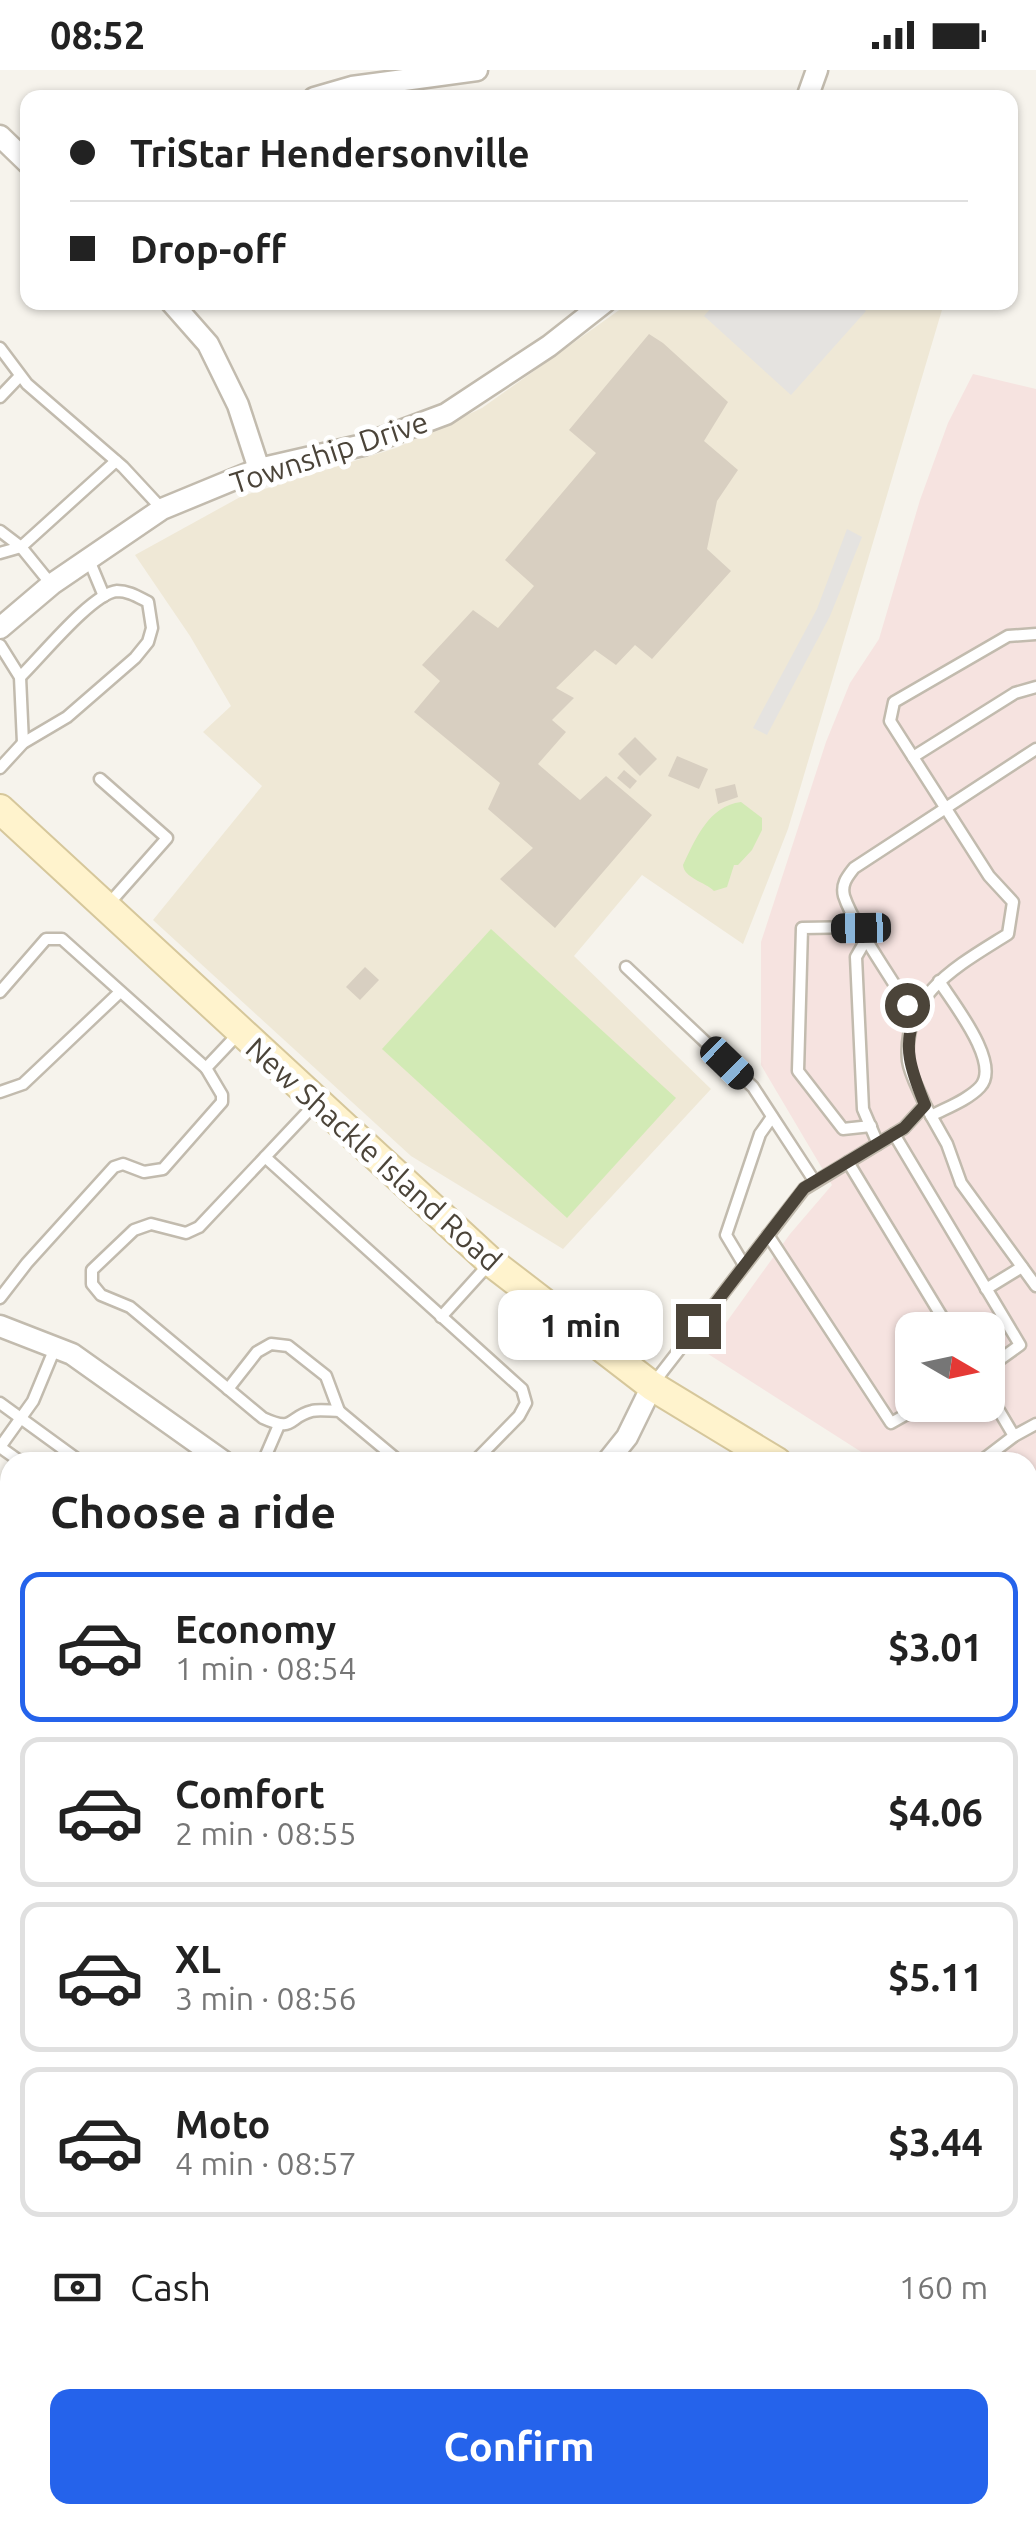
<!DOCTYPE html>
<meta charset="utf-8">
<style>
:root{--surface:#fff;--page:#f6f6f6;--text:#222;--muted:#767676;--line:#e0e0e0;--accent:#2563eb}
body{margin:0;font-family:Ubuntu,sans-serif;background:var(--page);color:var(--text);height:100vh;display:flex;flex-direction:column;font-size:38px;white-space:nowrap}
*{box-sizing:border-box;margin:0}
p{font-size:32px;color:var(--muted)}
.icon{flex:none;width:55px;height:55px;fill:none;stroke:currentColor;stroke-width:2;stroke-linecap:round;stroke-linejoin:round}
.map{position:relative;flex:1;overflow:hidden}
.sheet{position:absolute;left:0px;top:1382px;width:1038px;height:1072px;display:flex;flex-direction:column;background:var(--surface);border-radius:30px 30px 0 0;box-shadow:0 2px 8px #0004}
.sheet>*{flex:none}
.top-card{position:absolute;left:20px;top:20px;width:998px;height:220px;border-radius:20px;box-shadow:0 2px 8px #0004;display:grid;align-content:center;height:220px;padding:0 50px;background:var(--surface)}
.needle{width:65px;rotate:99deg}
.tools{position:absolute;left:895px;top:1242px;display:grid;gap:20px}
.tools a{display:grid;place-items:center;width:110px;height:110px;border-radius:20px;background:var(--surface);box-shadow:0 2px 8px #0004;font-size:50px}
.end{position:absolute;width:45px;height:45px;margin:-22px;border:12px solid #4b4439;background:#fff;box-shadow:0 0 0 5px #fff}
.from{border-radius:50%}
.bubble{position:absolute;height:70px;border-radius:20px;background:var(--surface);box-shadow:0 2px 8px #0004;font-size:32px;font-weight:700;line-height:70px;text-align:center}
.car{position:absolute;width:30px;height:60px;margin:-30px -15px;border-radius:12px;box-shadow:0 0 8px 2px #0007;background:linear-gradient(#222 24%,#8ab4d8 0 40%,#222 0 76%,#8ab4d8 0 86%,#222 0)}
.top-card b{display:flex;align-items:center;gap:35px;height:95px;font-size:38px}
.top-card b+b{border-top:2px solid var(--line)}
.top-card i{width:25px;height:25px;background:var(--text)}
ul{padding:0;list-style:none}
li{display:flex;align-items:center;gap:30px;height:150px;margin:0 20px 15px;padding:0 30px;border:5px solid var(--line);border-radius:20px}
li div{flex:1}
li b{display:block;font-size:38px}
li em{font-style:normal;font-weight:700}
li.on{border-color:var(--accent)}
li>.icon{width:90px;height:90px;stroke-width:1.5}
h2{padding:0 50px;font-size:45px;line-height:120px}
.pay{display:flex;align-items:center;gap:25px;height:110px;padding:0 50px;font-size:38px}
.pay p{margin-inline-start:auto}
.button{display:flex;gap:20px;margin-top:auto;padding:20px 50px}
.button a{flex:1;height:115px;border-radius:20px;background:var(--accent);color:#fff;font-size:40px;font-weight:700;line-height:115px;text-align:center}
.status{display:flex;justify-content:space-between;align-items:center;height:70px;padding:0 50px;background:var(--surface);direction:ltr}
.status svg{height:28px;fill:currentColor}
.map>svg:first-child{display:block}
.residential{fill:#eae5da}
.education{fill:#efe8d6}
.medical{fill:#f6e3e0;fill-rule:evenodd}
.green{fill:#d2eab5}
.parking{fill:#e5e3e0}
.building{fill:#d8cfc1}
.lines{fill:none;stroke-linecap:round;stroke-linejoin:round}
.lane-casing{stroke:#c2bbae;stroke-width:15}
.street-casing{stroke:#c2bbae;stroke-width:25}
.secondary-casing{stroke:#d6c79b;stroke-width:32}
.lane{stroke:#fff;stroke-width:10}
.street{stroke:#fff;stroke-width:20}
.secondary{stroke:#fff3cd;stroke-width:28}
.route{stroke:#4b4439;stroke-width:12}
.labels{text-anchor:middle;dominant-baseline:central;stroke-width:10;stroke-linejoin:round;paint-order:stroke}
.street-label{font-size:30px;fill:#4b4439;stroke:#fff}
</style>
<div class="status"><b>08:52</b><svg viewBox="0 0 49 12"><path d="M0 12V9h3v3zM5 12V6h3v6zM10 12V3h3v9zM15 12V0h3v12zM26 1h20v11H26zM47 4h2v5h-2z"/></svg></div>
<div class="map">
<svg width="1036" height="2453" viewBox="0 0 1036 2453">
<rect width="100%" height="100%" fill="#f6f3ec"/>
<path class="residential" d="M10,1750v695h716l-2,8h-724v-702z"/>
<path class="education" d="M629,233h315l-156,526 -45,115 -101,-69 -68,81 137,133 -148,160 -152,-93 -258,-236 109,-134 -59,-54 28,-26 -41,-70 -55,-81 107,-59 154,-48 86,-40z"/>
<path class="medical" d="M973,304l63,15v1158l-8,-4v-81h-151l-172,-110 85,-118 42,-49 -71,-120v-123l65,-200 24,-59 29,-44 41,-139 28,-77zM912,1260h76v75h-76z"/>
<g class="green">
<path d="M741,732l21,16v12l-10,20 -14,15h-4l-7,22 -13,4c-9,-9 -30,-13 -31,-26 13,-27 26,-59 58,-63z"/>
<path d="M491,859l185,169 -109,120 -185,-169z"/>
<path d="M853,2445h98v8h-97z"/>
</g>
<g class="parking">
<path d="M716,232l141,1 9,8 -75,84 -87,-79z"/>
<path d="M847,459l15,8 -32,79 -63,119 -14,-7 64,-119z"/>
</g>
<g class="building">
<path d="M649,264l14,9 65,59 -24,39 34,29 -21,31 -10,48 24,22 -79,88 -17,-14 -19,20 -21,-15 -39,38 18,10 -22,22 14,12 -28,32 42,36 26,-24 46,39 -97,113 -55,-49 33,-31 -45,-39 12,-26 -86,-71 26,-31 -18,-16 51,-55 25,18 36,-42 -29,-26 91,-107 -27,-23z"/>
<path d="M635,667l22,22 -17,17 -22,-22z"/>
<path d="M677,686l31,13 -9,20 -31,-13z"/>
<path d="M624,700l13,11 -7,8 -13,-11z"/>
<path d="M735,714l3,13 -20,7 -3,-15z"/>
<path d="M365,897l14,13 -19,20 -14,-13z"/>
</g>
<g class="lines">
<defs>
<g id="lane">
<path d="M0,278l27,36 96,83 39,42"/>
<path d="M0,327l20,-21"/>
<path d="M0,461l21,16 30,37"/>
<path d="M0,483l21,-6 95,-86"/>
<path d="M89,490l15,36"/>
<path d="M0,575l20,32 3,66"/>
<path d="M913,687l102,-64 21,-6"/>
<path d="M0,698l23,-25 44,-26 68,-59 13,-16 4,-14 -4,-26c-10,-5 -19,-11 -31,-11 -25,2 -77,67 -97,86"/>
<path d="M100,709l67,59 -61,69"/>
<path d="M861,857l-59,1 -4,143 45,58 28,-3"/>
<path d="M867,868l-11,19 7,152 15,35"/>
<path d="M626,897l127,120 62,95"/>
<path d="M0,922l46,-53h16l144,129 16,27v7l-59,67 -19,3 -21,-8 -9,3 -87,96 -27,35"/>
<path d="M917,944l-10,-9c-16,-28 -54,-81 -63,-109 -3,-12 3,-19 10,-28l182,-119"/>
<path d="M206,998l33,-35"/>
<path d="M0,1022l23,-8 97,-92"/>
<path d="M316,1033l-117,124 -13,6 -35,-9 -17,6 -42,40v14l9,11 29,12 133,111c33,15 24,-1 49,-7 7,-2 19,0 27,0l61,51"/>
<path d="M925,1035l22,39 14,39 75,103"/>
<path d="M931,1046c15,-8 37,-16 49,-29 22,-23 -27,-84 -41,-106"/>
<path d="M894,1064l126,211 -32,23"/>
<path d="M265,1087l257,232 4,14 -7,13 -45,46"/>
<path d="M848,1092l102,168"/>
<path d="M768,1165l123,188 32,-18"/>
<path d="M744,1195l-18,-30 34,-101 12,-17"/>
<path d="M986,1219l36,-22"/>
<path d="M441,1247l49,-54"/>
<path d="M652,1315l152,-196 100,-61 21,-23c-5,-13 -15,-30 -17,-44 -6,-67 51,-96 100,-127l5,-32 -24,-26 -99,-155 4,-19 114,-66 28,-2"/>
<path d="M228,1319l29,-37 14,-8 17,2 38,30 13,35"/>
<path d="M988,1322l26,44"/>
<path d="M0,1333l81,59"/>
<path d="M0,1377l33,-46 22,-53"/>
<path d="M0,1377l21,15"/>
<path d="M263,1392l16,-37"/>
<path d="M980,1392l34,-26 22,-12"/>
<path d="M0,1460l10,7"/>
<path d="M1028,1653l8,4"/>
<path d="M1028,1737l8,2"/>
<path d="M1028,1779l8,2"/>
<path d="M1028,1833l8,-37"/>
<path d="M1028,1914l8,2"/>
<path d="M1028,1977l8,-35"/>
<path d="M1028,2100l8,24"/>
<path d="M1028,2225l8,-2"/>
<path d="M1028,2373l8,-1"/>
<path d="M987,2453v-8"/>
</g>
<g id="street">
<path d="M314,28l38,-11 125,-17"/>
<path d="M807,28l10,-28"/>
<path d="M0,66l28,27"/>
<path d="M171,232l37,42 30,61 21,64"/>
<path d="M0,558l52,-44 110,-75 97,-40 104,-24 83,-31 103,-68 56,-44"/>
<path d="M0,1256l72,28 152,108"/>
<path d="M607,1392l20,-25 25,-51"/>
<path d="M1028,2238l8,23"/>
<path d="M0,2295h10"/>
<path d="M1028,2308l8,10"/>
<path d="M30,2445v8"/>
<path d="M280,2445v8"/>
<path d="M724,2453l2,-8"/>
</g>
<g id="secondary">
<path d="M0,739l491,453 161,124 125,76"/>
<path d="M1028,1528l8,4"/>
</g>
</defs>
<use href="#lane" class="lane-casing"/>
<use href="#street" class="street-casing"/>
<use href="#secondary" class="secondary-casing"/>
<use href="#lane" class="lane"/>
<use href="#street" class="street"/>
<use href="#secondary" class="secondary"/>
</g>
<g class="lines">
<path class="route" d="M698,1256l106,-138 100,-60 21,-23c-12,-30 -25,-60 -8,-91l-10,-9"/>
</g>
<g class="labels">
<g class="street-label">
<text transform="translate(329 382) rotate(-18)">Township Drive</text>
<text transform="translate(374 1084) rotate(42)">New Shackle Island Road</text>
</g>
</g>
</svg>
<div class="tools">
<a><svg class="needle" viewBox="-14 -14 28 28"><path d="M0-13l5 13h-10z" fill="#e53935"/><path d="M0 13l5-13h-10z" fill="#767676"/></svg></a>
</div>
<i class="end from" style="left:907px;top:935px"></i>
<i class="end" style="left:698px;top:1256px"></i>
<div class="bubble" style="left:498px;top:1220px;width:165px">1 min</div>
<i class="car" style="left:861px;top:858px;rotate:269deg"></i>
<i class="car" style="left:727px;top:993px;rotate:134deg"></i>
<div class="top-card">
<b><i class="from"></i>TriStar Hendersonville</b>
<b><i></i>Drop-off</b>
</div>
<section class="sheet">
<h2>Choose a ride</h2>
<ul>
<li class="on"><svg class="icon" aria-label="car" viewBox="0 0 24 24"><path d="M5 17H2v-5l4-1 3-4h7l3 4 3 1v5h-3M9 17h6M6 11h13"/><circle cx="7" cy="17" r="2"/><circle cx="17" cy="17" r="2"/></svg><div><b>Economy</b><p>1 min · 08:54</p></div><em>$3.01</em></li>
<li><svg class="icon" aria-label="car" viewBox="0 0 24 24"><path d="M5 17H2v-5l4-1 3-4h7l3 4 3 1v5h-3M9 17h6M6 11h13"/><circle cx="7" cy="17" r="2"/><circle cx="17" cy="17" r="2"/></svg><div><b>Comfort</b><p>2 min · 08:55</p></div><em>$4.06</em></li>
<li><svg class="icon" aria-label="car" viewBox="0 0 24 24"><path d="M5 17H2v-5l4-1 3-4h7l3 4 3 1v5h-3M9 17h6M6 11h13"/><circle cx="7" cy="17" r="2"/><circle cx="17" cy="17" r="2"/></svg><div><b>XL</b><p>3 min · 08:56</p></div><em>$5.11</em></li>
<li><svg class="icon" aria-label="car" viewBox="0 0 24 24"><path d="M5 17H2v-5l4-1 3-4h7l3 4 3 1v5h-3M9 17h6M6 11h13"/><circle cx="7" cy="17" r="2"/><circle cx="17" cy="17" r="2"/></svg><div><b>Moto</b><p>4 min · 08:57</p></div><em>$3.44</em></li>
</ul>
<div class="pay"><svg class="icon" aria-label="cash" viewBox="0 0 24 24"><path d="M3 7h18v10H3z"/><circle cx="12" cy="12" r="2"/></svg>Cash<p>160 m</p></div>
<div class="button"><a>Confirm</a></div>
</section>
</div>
